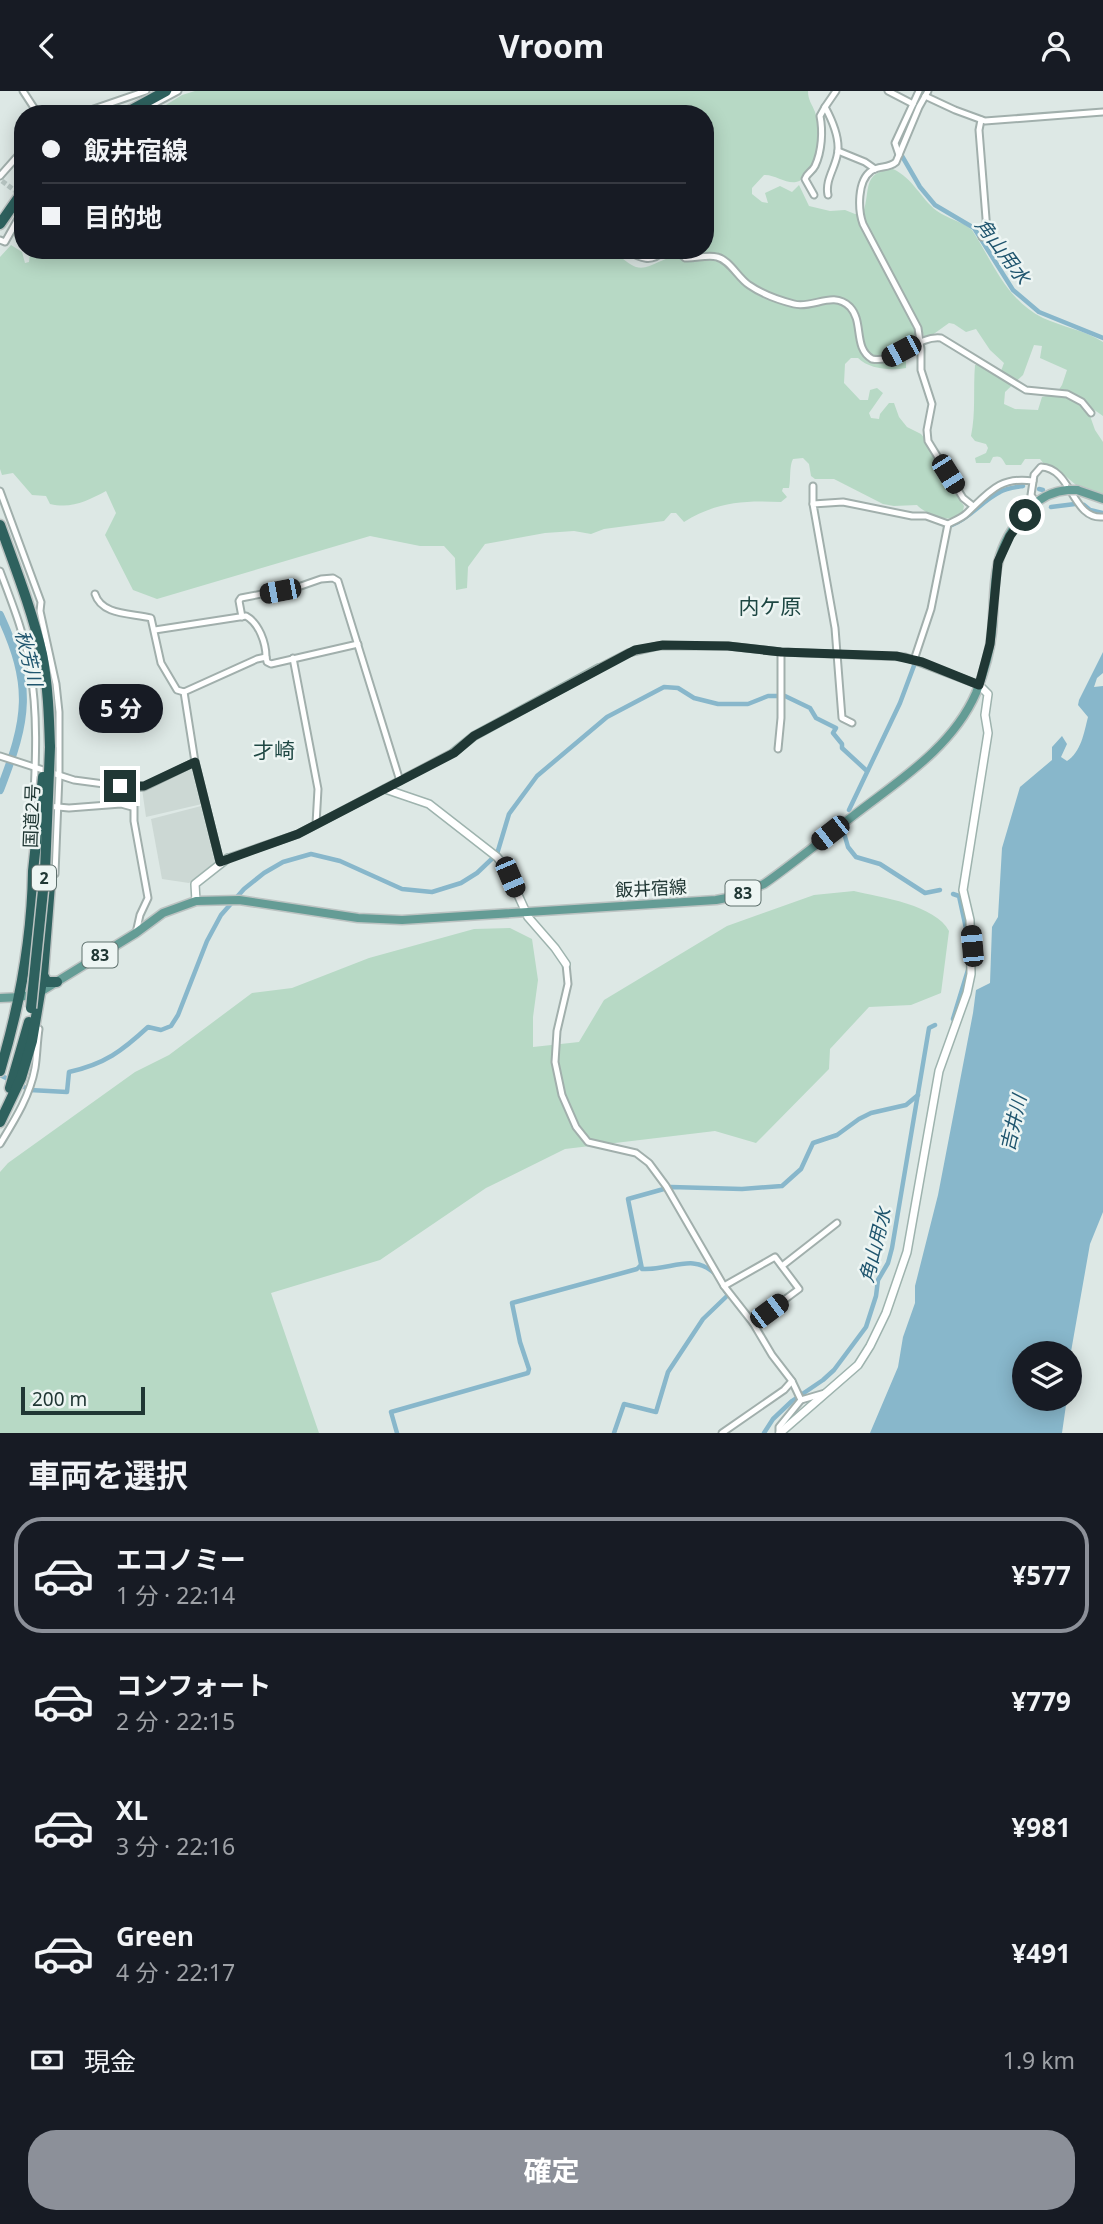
<!DOCTYPE html>
<html lang="ja">
<meta charset="utf-8">
<style>
:root{--surface:#171b24;--page:#20242c;--text:#f1f3f6;--muted:#9ea1a6;--line:#363941;--accent:#8c9099}
body{margin:0;font-family:"Noto Sans","Noto Sans JP",sans-serif;background:var(--page);color:var(--text);height:100vh;display:flex;flex-direction:column;font-size:26px;white-space:nowrap}
*{box-sizing:border-box;margin:0}
p{font-size:23px;color:var(--muted)}
.icon{flex:none;width:38px;height:38px;fill:none;stroke:currentColor;stroke-width:2;stroke-linecap:round;stroke-linejoin:round}
.map{position:relative;height:1342px;overflow:hidden}
.drawer{display:flex;flex-direction:column;background:var(--surface);flex:1}
.drawer>*{flex:none}
.top-card{position:absolute;left:14px;top:14px;width:700px;height:154px;border-radius:28px;box-shadow:0 4px 18px #0003;display:grid;align-content:center;height:154px;padding:0 28px;background:var(--surface)}
.buttons{position:absolute;left:1012px;top:1250px;display:grid;gap:14px}
.buttons a{display:grid;place-items:center;width:70px;height:70px;border-radius:50%;background:var(--surface);box-shadow:0 4px 18px #0003;font-size:35px}
.scale{position:absolute;left:21px;bottom:18px;width:124px;box-sizing:border-box;padding-left:7px;border:4px solid #203734;border-top:0;font-size:19px;line-height:24px;white-space:nowrap;color:#203734;-webkit-text-stroke:5px #edf5f3;paint-order:stroke}
.end{position:absolute;width:32px;height:32px;margin:-16px;border:9px solid #203734;background:#fff;box-shadow:0 0 0 4px #fff}
.from{border-radius:50%}
.bubble{position:absolute;height:49px;border-radius:24px;background:var(--surface);box-shadow:0 4px 18px #0003;font-size:23px;font-weight:700;line-height:49px;text-align:center}
.car{position:absolute;width:21px;height:42px;margin:-21px -10px;border-radius:9px;box-shadow:0 0 5px 2px #0007;background:linear-gradient(#222 24%,#8ab4d8 0 40%,#222 0 76%,#8ab4d8 0 86%,#222 0)}
.top-card b{display:flex;align-items:center;gap:24px;height:66px;font-size:26px}
.top-card b+b{border-top:2px solid var(--line)}
.top-card i{width:18px;height:18px;background:var(--text)}
ul{padding:0;list-style:none}
li{display:flex;align-items:center;gap:21px;height:116px;margin:0 14px 10px;padding:0 14px;border:4px solid transparent;border-radius:28px}
li div{flex:1}
li b{display:block;font-size:26px}
li em{font-style:normal;font-weight:700}
li.on{border-color:var(--accent)}
li>.icon{width:63px;height:63px;stroke-width:1.5}
h2{padding:0 28px;font-size:32px;line-height:84px}
.pay{display:flex;align-items:center;gap:18px;height:77px;padding:0 28px;font-size:26px}
.pay p{margin-inline-start:auto}
.cta{display:flex;gap:14px;margin-top:auto;padding:14px 28px}
.cta a{flex:1;height:80px;border-radius:28px;background:var(--accent);color:#fff;font-size:28px;font-weight:700;line-height:80px;text-align:center}
header{display:flex;justify-content:space-between;align-items:center;height:91px;padding:0 28px;background:var(--surface);font-size:32px;font-weight:700}
.map>svg:first-child{display:block}
.built{fill:#ccd8d4}
.green{fill:#b7d9c5;fill-rule:evenodd}
.water{fill:#88b7cb}
.lines{fill:none;stroke-linecap:round;stroke-linejoin:round}
.canal{stroke:#88b7cb;stroke-width:4.5}
.river{stroke:#88b7cb;stroke-width:8}
.street-tunnel{stroke:#b7c5c2;stroke-width:5;stroke-dasharray:5 2.5;stroke-linecap:butt}
.street-casing{stroke:#a1afac;stroke-width:9}
.secondary-casing{stroke:#9eb3ae;stroke-width:10}
.primary-casing{stroke:#bcc3c2;stroke-width:11}
.highway-casing{stroke:#bcc3c2;stroke-width:13}
.street{stroke:#fff;stroke-width:5}
.secondary{stroke:#fff;stroke-width:7}
.primary{stroke:#649c95;stroke-width:8}
.highway{stroke:#2e615e;stroke-width:10}
.primary-bridge-casing{stroke:#bcc3c2;stroke-width:11;stroke-linecap:butt}
.highway-bridge-casing{stroke:#bcc3c2;stroke-width:13;stroke-linecap:butt}
.primary-bridge{stroke:#649c95;stroke-width:8}
.highway-bridge{stroke:#2e615e;stroke-width:10}
.route{stroke:#203734;stroke-width:9}
.labels{text-anchor:middle;dominant-baseline:central;stroke-width:5;stroke-linejoin:round;paint-order:stroke}
.shield{fill:#edf5f3;stroke:#5e706d;stroke-width:2}
.shield-label{font-size:16px;font-weight:bold;fill:#203734}
.street-label{font-size:18px;fill:#203734;stroke:#edf5f3}
.water-label{font-size:19px;font-style:italic;fill:#1f556e;stroke:#edf5f3}
.quarter-label{font-size:21px;fill:#1e4743;stroke:#edf5f3}
</style>
<header><svg class="icon" aria-label="back" viewBox="0 0 24 24"><path d="M15 5l-7 7 7 7"/></svg>Vroom<svg class="icon" aria-label="person" viewBox="0 0 24 24"><circle cx="12" cy="8" r="4"/><path d="M4 21q1-7 8-7t8 7"/></svg></header>
<div class="map">
<svg width="1103" height="1342" viewBox="0 0 1103 1342">
<rect width="100%" height="100%" fill="#dde8e5"/>
<g class="built">
<path d="M194,674l8,39 -56,13 -4,-28z"/>
<path d="M205,714l12,56 -28,22 -27,-4 -11,-60z"/>
</g>
<g class="green">
<path d="M195,0h613c0,9 4,13 7,21 6,15 6,41 -3,55 -2,3 -6,5 -8,8 -4,4 -2,6 -8,7 -10,2 -22,-8 -32,-7l-12,13v6l10,8 6,1 -3,-10 15,-7 12,6 7,-7 10,21 21,5 15,-1 10,4 8,-1c8,-22 -2,-41 30,-44 20,9 28,30 44,42 11,8 25,10 35,19 21,32 34,70 71,88 19,9 42,12 60,24v74l-10,-7 -4,4 6,17 8,12v53l-27,-10 -20,-17 -12,-4 -4,-5h-15l-4,6h-15c-4,-7 -5,-10 -13,-8l-3,6h-14l-1,-5 11,-5 2,-5 -2,-4 -11,-3 -4,-5c5,-23 2,-47 4,-71l7,-1 14,9 5,-2 3,-8 -14,-13 -14,-21 -10,3 -12,-8 -5,-1 -21,15h-3l-2,-5 -11,3 -6,9v23c-15,3 -37,1 -48,-10h-7l-6,6 -1,19 16,17h8l2,-10 7,-2 6,5 -14,20 2,5 8,1 1,-5 9,-11h5l5,14 8,10 14,7 5,6 14,31 24,35 -1,5c-2,2 -8,7 -10,7 -10,3 -30,-6 -36,-13l-23,1 -11,-2 -49,-25h-19l-4,-3 -2,-12 -6,-6 -10,1c-4,7 -2,20 -4,29h-6l-1,3 5,6 -6,5c-37,-2 -65,0 -97,20l-8,-9h-5l-7,8 -60,8 -13,5 -17,-3 -29,2 -60,11 -17,23 -1,21 -11,2 -1,-32 -11,-12h-24l-50,-10 -213,63 -24,-9 -28,-55 11,-22 -10,-22c-19,10 -34,18 -56,13l-4,-8 -14,-1 -19,-22 -11,2 -2,-6v-212l11,-12 11,7 3,11 4,-1 1,-9 5,-3h576c8,5 17,14 25,17 13,4 26,-10 39,-10l4,-7h26v-136h-561l22,-9 16,-10zM1034,254l8,1 -2,12 27,12 -5,15 -6,9 -14,3 -4,13 -23,-1 -11,-5 1,-12 18,-17z"/>
<path d="M854,800c26,6 82,14 95,40l-8,62 -30,12 -42,2 -39,42 -1,20 -73,74 -41,-12 -150,18 -79,39 -106,72 -109,33 48,140h-319v-261l8,-9 127,-91 34,-17 83,-62 40,-5 77,-30 105,-29 36,-1 22,11 6,41 -5,37v30l46,-5 25,-42 123,-74 87,-31z"/>
</g>
<path class="water" d="M1103,561v21l-6,5 -3,9 9,-1v526l-13,32 -21,119v-10h-45v45h43l-5,35h-192l28,-66 5,-30 12,-34v-17l23,-91 35,-182 3,-23 14,-7 2,-56 6,-10 4,-69 18,-61 32,-27v-13l10,-11 5,8 -6,13 6,4c14,-9 17,-28 21,-44l-10,-12 1,-5z"/>
<g class="lines">
<g class="canal">
<path d="M898,56l9,-24"/>
<path d="M902,65l18,31 15,18 39,23 39,62 26,22 64,26"/>
<path d="M1039,398l4,1"/>
<path d="M1084,414l6,5 13,3"/>
<path d="M1051,416l24,-3"/>
<path d="M952,434c19,-8 30,-24 48,-33 6,-4 16,-5 23,-6"/>
<path d="M849,719l51,-107 15,-40"/>
<path d="M844,742l4,14 8,10 24,7 45,29 15,-3"/>
<path d="M953,803l6,2 8,37"/>
<path d="M953,928l15,-49"/>
<path d="M0,984l26,13"/>
<path d="M30,999l37,2 2,-20c36,-8 53,-21 79,-45l13,3 10,-4 7,-11 29,-74 14,-26 23,-26 20,-16 19,-11 28,-8 29,7 62,28 30,3 29,-9 16,-10 20,-19 12,-40 28,-38 70,-59 57,-30 14,1 16,10 24,6h30l20,-8h17l25,12 6,10 20,10 -3,5 9,11v4l25,23"/>
<path d="M715,1183c-22,-22 -45,-3 -73,-5l-14,-70 43,-12 71,2 40,-3 19,-17 12,-26 24,-8 22,-16 12,-6 35,-8 12,-10"/>
<path d="M397,1342l-6,-21 137,-39 1,-4 -9,-27 -8,-39 125,-34 3,-3"/>
<path d="M614,1342l10,-29 32,8 12,-40 35,-53 25,-24 -3,-4"/>
<path d="M764,1342l9,-14 19,-18 31,-21 11,-10 32,-43 10,-31 2,-16 10,-17 4,-15 37,-220 6,-3"/>
</g>
<path class="river" d="M0,524c33,71 28,103 0,175"/>
<path class="street-tunnel" d="M2,90l20,15"/>
<defs>
<g id="street">
<path d="M23,0l15,23"/>
<path d="M888,0l25,13"/>
<path d="M928,0l-9,16 -23,55c-8,7 -17,3 -25,9 -14,10 -13,39 -8,53l55,104 3,21v21l11,34 -5,26 1,11 35,57 10,8"/>
<path d="M925,5l30,14 30,11 118,-9"/>
<path d="M79,23l67,-23"/>
<path d="M135,23l43,-23"/>
<path d="M981,29l-2,10 8,101 -5,6"/>
<path d="M838,60l27,11 10,7"/>
<path d="M899,64l-4,-12 24,-52"/>
<path d="M0,85l23,-26"/>
<path d="M814,104l-9,-16c2,-6 7,-7 10,-13 7,-15 8,-35 5,-50l5,-9"/>
<path d="M828,104c-3,-14 6,-25 9,-39 4,-15 -5,-36 -12,-49l11,-16"/>
<path d="M0,149l5,2 18,-32"/>
<path d="M626,159c14,8 26,14 38,0"/>
<path d="M676,159l9,8c10,1 22,-4 32,-1 13,3 21,21 32,28 13,9 29,15 45,19 19,5 39,-14 56,3 14,15 3,41 22,52 25,5 45,-24 69,-21l85,52 41,4 15,8 9,11"/>
<path d="M813,395v18"/>
<path d="M0,400l41,111 -1,9 16,73 3,28v63l-4,99"/>
<path d="M1036,411l-5,-7 3,-20 7,-8c31,1 31,53 62,50"/>
<path d="M948,433c6,-3 14,-6 19,-11 22,-21 33,-37 66,-32"/>
<path d="M0,480c12,32 25,64 30,97 10,56 4,116 2,172"/>
<path d="M95,503c7,22 37,19 56,24l10,45 16,27 7,2"/>
<path d="M242,526l-3,-16 2,-3 57,-11 23,-8 12,-1 5,3 62,200"/>
<path d="M155,539l91,-14c13,7 20,27 20,41"/>
<path d="M293,567l25,131 -2,35"/>
<path d="M599,577l29,-15 30,-7h70l53,6 124,5 74,28"/>
<path d="M184,601l73,-33 9,-2 1,5 4,2 87,-20"/>
<path d="M184,601l11,70 25,100"/>
<path d="M852,632l-10,-5 -7,-90 -22,-124 30,-2 69,14h14l22,8 -17,85 -17,51"/>
<path d="M778,658l3,-31v-66"/>
<path d="M0,665l74,24 60,8 10,-1 51,-25"/>
<path d="M134,697v33l14,77 -8,17 -4,18"/>
<path d="M47,715l22,2 52,-4 11,3"/>
<path d="M228,767l70,-24 156,-82"/>
<path d="M566,873l2,20 -11,47 -2,31 7,33 14,32 12,15 48,11 13,10 17,23 58,100 29,37 19,32 20,26 9,19"/>
<path d="M0,1053c14,-23 30,-48 35,-76 2,-12 2,-26 4,-39"/>
<path d="M782,1175l55,-43"/>
<path d="M724,1195l51,-29 24,32 -46,34"/>
<path d="M722,1342l62,-43 8,-9"/>
<path d="M779,1342v-6l22,-27 24,-7"/>
</g>
<g id="secondary">
<path d="M454,661l20,-16 125,-68"/>
<path d="M385,698l44,15 68,53 9,11 22,49 27,31 11,16"/>
<path d="M196,810l-1,-17 33,-26"/>
<path d="M780,1342l78,-68 12,-19 16,-33 21,-61 32,-181 28,-78 4,-19 -1,-54 -7,-30 25,-157 -3,-18 3,-21 -9,-9"/>
</g>
<g id="primary">
<path d="M1077,399l26,9"/>
<path d="M0,907l21,-1 19,-5 96,-59 27,-20 33,-12 43,-1 119,18 44,2 314,-20 16,-3 32,-13c30,-21 59,-45 89,-68 45,-35 99,-68 123,-123 8,-20 14,-40 16,-61 2,-22 1,-43 5,-64 6,-33 35,-76 71,-78"/>
</g>
<g id="highway">
<path d="M124,23l42,-23"/>
<path d="M0,133l23,-33"/>
<path d="M0,434c15,42 32,85 42,129 6,31 7,62 8,93"/>
<path d="M43,884l4,7h10"/>
<path d="M0,980c20,-67 32,-130 33,-200"/>
<path d="M10,997l19,-66"/>
<path d="M0,1031l21,-44 11,-37 11,-66 8,-103"/>
</g>
</defs>
<use href="#street" class="street-casing"/>
<use href="#secondary" class="secondary-casing"/>
<use href="#primary" class="primary-casing"/>
<use href="#highway" class="highway-casing"/>
<use href="#street" class="street"/>
<use href="#secondary" class="secondary"/>
<use href="#primary" class="primary"/>
<use href="#highway" class="highway"/>
<defs>
<path id="primary-bridge" d="M1068,399h9"/>
<g id="highway-bridge">
<path d="M33,780l10,-94"/>
<path d="M31,917l14,-137 5,-124"/>
</g>
</defs>
<use href="#primary-bridge" class="primary-bridge-casing"/>
<use href="#highway-bridge" class="highway-bridge-casing"/>
<use href="#primary-bridge" class="primary-bridge"/>
<use href="#highway-bridge" class="highway-bridge"/>
</g>
<g class="lines">
<path class="route" d="M120,695h24l51,-24 25,100 78,-28 156,-81 20,-17 161,-86 28,-5 65,1 53,6 115,4 26,6 57,23 11,-41 8,-82 12,-26 15,-21"/>
</g>
<g class="labels">
<g class="shield">
<rect x="32" y="774.5" width="24" height="25" rx="5"/>
<rect x="725.5" y="789.5" width="35" height="25" rx="5"/>
<rect x="82.5" y="851.5" width="35" height="25" rx="5"/>
</g>
<g class="shield-label">
<text x="44" y="787">2</text>
<text x="743" y="802">83</text>
<text x="100" y="864">83</text>
</g>
<g class="street-label">
<text transform="translate(31 725) rotate(-88)">国道2号</text>
<text transform="translate(651 797) rotate(-3)">飯井宿線</text>
</g>
<g class="water-label">
<text transform="translate(1003 160) rotate(53)">角山用水</text>
<text transform="translate(29 567) rotate(76)">秋芳川</text>
<text transform="translate(1013 1032) rotate(-77)">吉井川</text>
<text transform="translate(875 1154) rotate(-76)">角山用水</text>
</g>
<g class="quarter-label">
<text x="770" y="515">内ケ原</text>
<text x="274" y="659">才崎</text>
</g>
</g>
</svg>
<div class="buttons">
<a><svg class="icon" aria-label="layers" viewBox="0 0 24 24"><path d="M12 4l9 5-9 5-9-5zM3 14l9 5 9-5"/></svg></a>
</div>
<div class="scale">200 m</div>
<i class="end from" style="left:1025px;top:424px"></i>
<i class="end" style="left:120px;top:695px"></i>
<div class="bubble" style="left:79px;top:593px;width:84px">5 分</div>
<i class="car" style="left:901px;top:260px;rotate:242deg"></i>
<i class="car" style="left:948px;top:383px;rotate:148deg"></i>
<i class="car" style="left:280px;top:500px;rotate:259deg"></i>
<i class="car" style="left:830px;top:742px;rotate:232deg"></i>
<i class="car" style="left:510px;top:786px;rotate:157deg"></i>
<i class="car" style="left:972px;top:855px;rotate:355deg"></i>
<i class="car" style="left:769px;top:1220px;rotate:53deg"></i>
<div class="top-card">
<b><i class="from"></i>飯井宿線</b>
<b><i></i>目的地</b>
</div>
</div>
<section class="drawer">
<h2>車両を選択</h2>
<ul>
<li class="on"><svg class="icon" aria-label="car" viewBox="0 0 24 24"><path d="M5 17H2v-5l4-1 3-4h7l3 4 3 1v5h-3M9 17h6M6 11h13"/><circle cx="7" cy="17" r="2"/><circle cx="17" cy="17" r="2"/></svg><div><b>エコノミー</b><p>1 分 · 22:14</p></div><em>¥577</em></li>
<li><svg class="icon" aria-label="car" viewBox="0 0 24 24"><path d="M5 17H2v-5l4-1 3-4h7l3 4 3 1v5h-3M9 17h6M6 11h13"/><circle cx="7" cy="17" r="2"/><circle cx="17" cy="17" r="2"/></svg><div><b>コンフォート</b><p>2 分 · 22:15</p></div><em>¥779</em></li>
<li><svg class="icon" aria-label="car" viewBox="0 0 24 24"><path d="M5 17H2v-5l4-1 3-4h7l3 4 3 1v5h-3M9 17h6M6 11h13"/><circle cx="7" cy="17" r="2"/><circle cx="17" cy="17" r="2"/></svg><div><b>XL</b><p>3 分 · 22:16</p></div><em>¥981</em></li>
<li><svg class="icon" aria-label="car" viewBox="0 0 24 24"><path d="M5 17H2v-5l4-1 3-4h7l3 4 3 1v5h-3M9 17h6M6 11h13"/><circle cx="7" cy="17" r="2"/><circle cx="17" cy="17" r="2"/></svg><div><b>Green</b><p>4 分 · 22:17</p></div><em>¥491</em></li>
</ul>
<div class="pay"><svg class="icon" aria-label="cash" viewBox="0 0 24 24"><path d="M3 7h18v10H3z"/><circle cx="12" cy="12" r="2"/></svg>現金<p>1.9 km</p></div>
<div class="cta"><a>確定</a></div>
</section>
